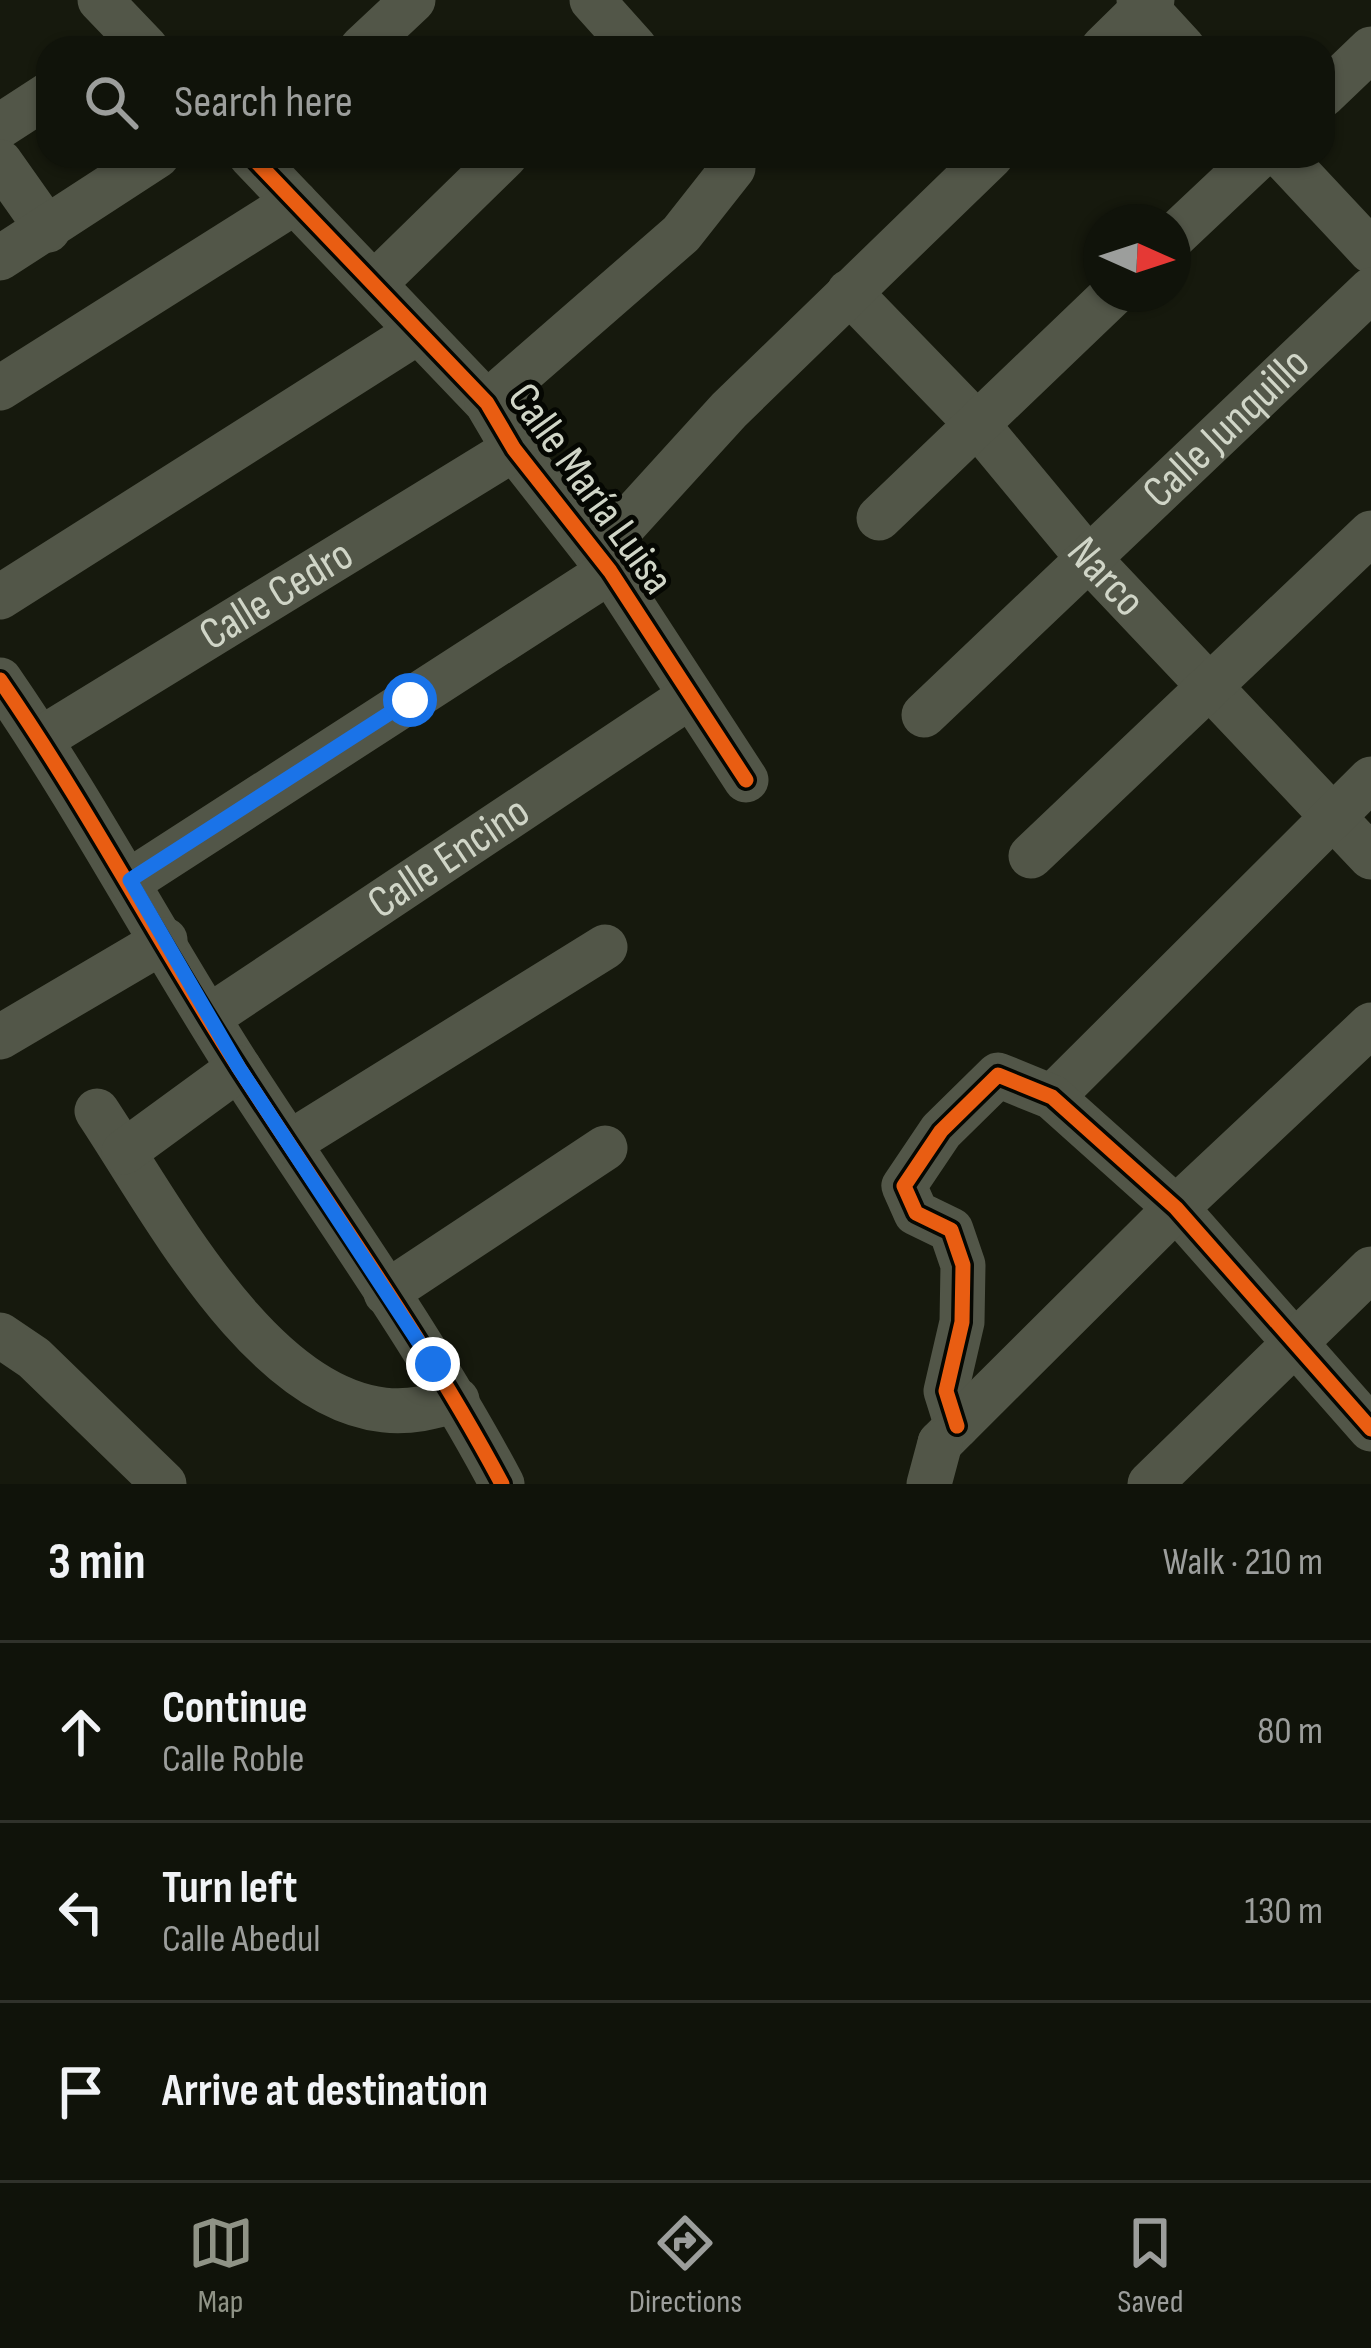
<!DOCTYPE html>
<html lang="en">
<head>
<meta charset="utf-8">
<style>
  :root { --surface:#10130a; --page:#1e2018; --text:#f1f3f6; --muted:#9c9e9c; --line:#30322b; --accent:#8f9386 }
  body { margin:0; font-family:"Sofia Sans Condensed",sans-serif; background:var(--page); color:var(--text) }
  .compass { position:absolute; left:1083px; top:204px; width:108px; height:108px; border-radius:50%; background:var(--surface); box-shadow:0 3px 9px #0004; rotate:93deg }
  .stop { position:absolute; width:36px; height:36px; margin:-27px; border:9px solid #1a73e8; border-radius:50%; background:#fff }
  .stop.end { background:#1a73e8; border-color:#fff; box-shadow:0 3px 12px #0008 }
  .list { margin:0; padding:0; list-style:none }
  h2 { display:flex; justify-content:space-between; align-items:center; height:156px; margin:0; padding:0 48px; font-size:51px }
  h2 small { font-size:39px; font-weight:400; color:var(--muted) }
  .list li { display:grid; grid-template-columns:78px 1fr auto; gap:36px; align-items:center; box-sizing:border-box; height:180px; padding:0 48px; border-top:3px solid var(--line) }
  .list b { display:block; font-size:45px; white-space:nowrap }
  .list p { margin:0; font-size:39px; white-space:nowrap; color:var(--muted) }
  .list em { font-size:39px; font-style:normal; color:var(--muted) }
  .icon { flex:none; width:66px; height:66px; fill:none; stroke:currentColor; stroke-width:2; stroke-linecap:round; stroke-linejoin:round }
  .map { position:relative; flex:none; width:1371px; height:1484px; overflow:hidden }
  .search { position:absolute; background:var(--surface); box-shadow:0 3px 9px #0004; left:36px; right:36px; top:36px; height:132px; display:flex; align-items:center; gap:30px; box-sizing:border-box; padding:0 42px; border-radius:36px; color:var(--muted); font-size:45px }
  .sheet { height:696px; background:var(--surface) }
  nav { display:flex; justify-content:space-around; align-items:center; box-sizing:border-box; height:168px; border-top:3px solid var(--line); background:var(--surface); font-size:33px; color:var(--muted) }
  nav a { display:grid; justify-items:center; gap:6px }
  nav .on { color:var(--accent) }
  .map>svg:first-child { display:block }
  .lines { fill:none; stroke-linecap:round; stroke-linejoin:round }
  .minor { stroke:#525648; stroke-width:45 }
  .cycleway-casing { stroke:#050702; stroke-width:22 }
  .cycleway { stroke:#e95d12; stroke-width:15 }
  .route { stroke:#1a73e8; stroke-width:15 }
  .labels { text-anchor:middle; dominant-baseline:central; stroke-width:10; stroke-linejoin:round; paint-order:stroke }
  .street-label { font-size:45px; fill:#d0d5c7; stroke:#050702 }
</style>
</head>
<body>
<div class="map">
<svg width="1371" height="1484" viewBox="0 0 1371 1484">
  <rect width="100%" height="100%" fill="#16190d"/>
  <g class="lines">
    <g class="minor">
      <path d="M100 0 146 48"/>
      <path d="M592 0 635 48"/>
      <path d="M1139 0 1183 48"/>
      <path d="M362 48 413 0"/>
      <path d="M1103 48 1152 0"/>
      <path d="M1323 95 1371 49"/>
      <path d="M0 126 48 95"/>
      <path d="M251 156 487 403 514 449 610 571 746 780"/>
      <path d="M1282 156 1371 251"/>
      <path d="M0 162 48 230"/>
      <path d="M1173 237 1259 156"/>
      <path d="M0 258 157 156"/>
      <path d="M374 284 505 156"/>
      <path id="s1" d="M849 292 976 423 1088 558 1371 857"/>
      <path d="M0 388 295 202"/>
      <path d="M487 403 681 234 733 168 723 156"/>
      <path d="M879 518 1113 294"/>
      <path d="M597 555 729 410 991 156"/>
      <path d="M0 597 416 333"/>
      <path d="M0 680C87 806 157 940 239 1068 328 1206 425 1339 502 1484"/>
      <path id="s2" d="M924 715 1371 290"/>
      <path id="s3" d="M41 739 514 449"/>
      <path d="M1031 856 1371 533"/>
      <path d="M130 881 610 571"/>
      <path id="s4" d="M209 1017 689 697"/>
      <path d="M0 1037 165 940"/>
      <path d="M1052 1097 1371 779"/>
      <path d="M97 1111C161 1207 259 1396 384 1410 410 1413 433 1407 457 1400"/>
      <path d="M291 1142 605 947"/>
      <path d="M124 1152 239 1068"/>
      <path d="M386 1293 605 1148"/>
      <path d="M0 1335 34 1358 164 1484"/>
      <path d="M957 1426 946 1391 962 1322 963 1265 951 1230 916 1213 904 1186 941 1131 998 1075 1052 1097 1176 1208 1371 1429"/>
      <path d="M940 1443 1176 1208 1371 1025"/>
      <path d="M929 1484 940 1443"/>
      <path d="M1150 1484 1371 1269"/>
    </g>
    <g class="cycleway-casing">
      <path id="cycleway" d="M251 156 487 403 514 449 610 571 746 780
        M0 680C87 806 157 940 239 1068 328 1206 425 1339 502 1484
        M957 1426 946 1391 962 1322 963 1265 951 1230 916 1213 904 1186 941 1131 998 1075 1052 1097 1176 1208 1371 1429"/>
    </g>
    <use href="#cycleway" class="cycleway"/>
  </g>
  <g class="lines">
    <path class="route" d="M410 700 130 880 239 1068 433 1364"/>
  </g>
  <g class="labels">
    <g class="street-label">
      <text stroke="none"><textPath href="#s2" startOffset="417">Calle Junquillo</textPath></text>
      <text transform="translate(590 489) rotate(54)">Calle María Luisa</text>
      <text stroke="none"><textPath href="#s1" startOffset="384">Narco</textPath></text>
      <text stroke="none"><textPath href="#s3" startOffset="276">Calle Cedro</textPath></text>
      <text stroke="none"><textPath href="#s4" startOffset="288">Calle Encino</textPath></text>
    </g>
  </g>
</svg>
<svg class="compass" viewBox="-18 -18 36 36"><path d="M0-13l5 13h-10z" fill="#e53935"/><path d="M0 13l5-13h-10z" fill="#9c9e9c"/></svg>
<div class="stop" style="left:410px;top:700px"></div>
<div class="stop end" style="left:433px;top:1364px"></div>
<div class="search"><svg class="icon" aria-label="search" viewBox="0 0 24 24"><circle cx="10" cy="10" r="6"/><path d="M15 15l6 6"/></svg>Search here</div>
</div>
<section class="sheet">
<h2>3 min<small>Walk · 210 m</small></h2>
<ul class="list">
<li><svg class="icon" aria-label="ahead" viewBox="0 0 24 24"><path d="M12 20V5M6 11l6-6 6 6"/></svg><div><b>Continue</b><p>Calle Roble</p></div><em>80 m</em></li>
<li><svg class="icon" aria-label="left" viewBox="0 0 24 24"><path d="M17 20v-9H6M10 6l-5 5 5 5"/></svg><div><b>Turn left</b><p>Calle Abedul</p></div><em>130 m</em></li>
<li><svg class="icon" aria-label="arrive" viewBox="0 0 24 24"><path d="M6 21V4h12l-3 4 3 4H6"/></svg><div><b>Arrive at destination</b></div></li>
</ul>
</section>
<nav>
<a class="on"><svg class="icon" aria-label="map" viewBox="0 0 24 24"><path d="M3 6l6-2 6 2 6-2v14l-6 2-6-2-6 2zM9 4v14M15 6v14"/></svg>Map</a>
<a><svg class="icon" aria-label="directions" viewBox="0 0 24 24"><path d="M12 3l9 9-9 9-9-9zM9 14v-3h6M13 9l2 2-2 2"/></svg>Directions</a>
<a><svg class="icon" aria-label="saved" viewBox="0 0 24 24"><path d="M7 4h10v16l-5-4-5 4z"/></svg>Saved</a>
</nav>
</body>
</html>
